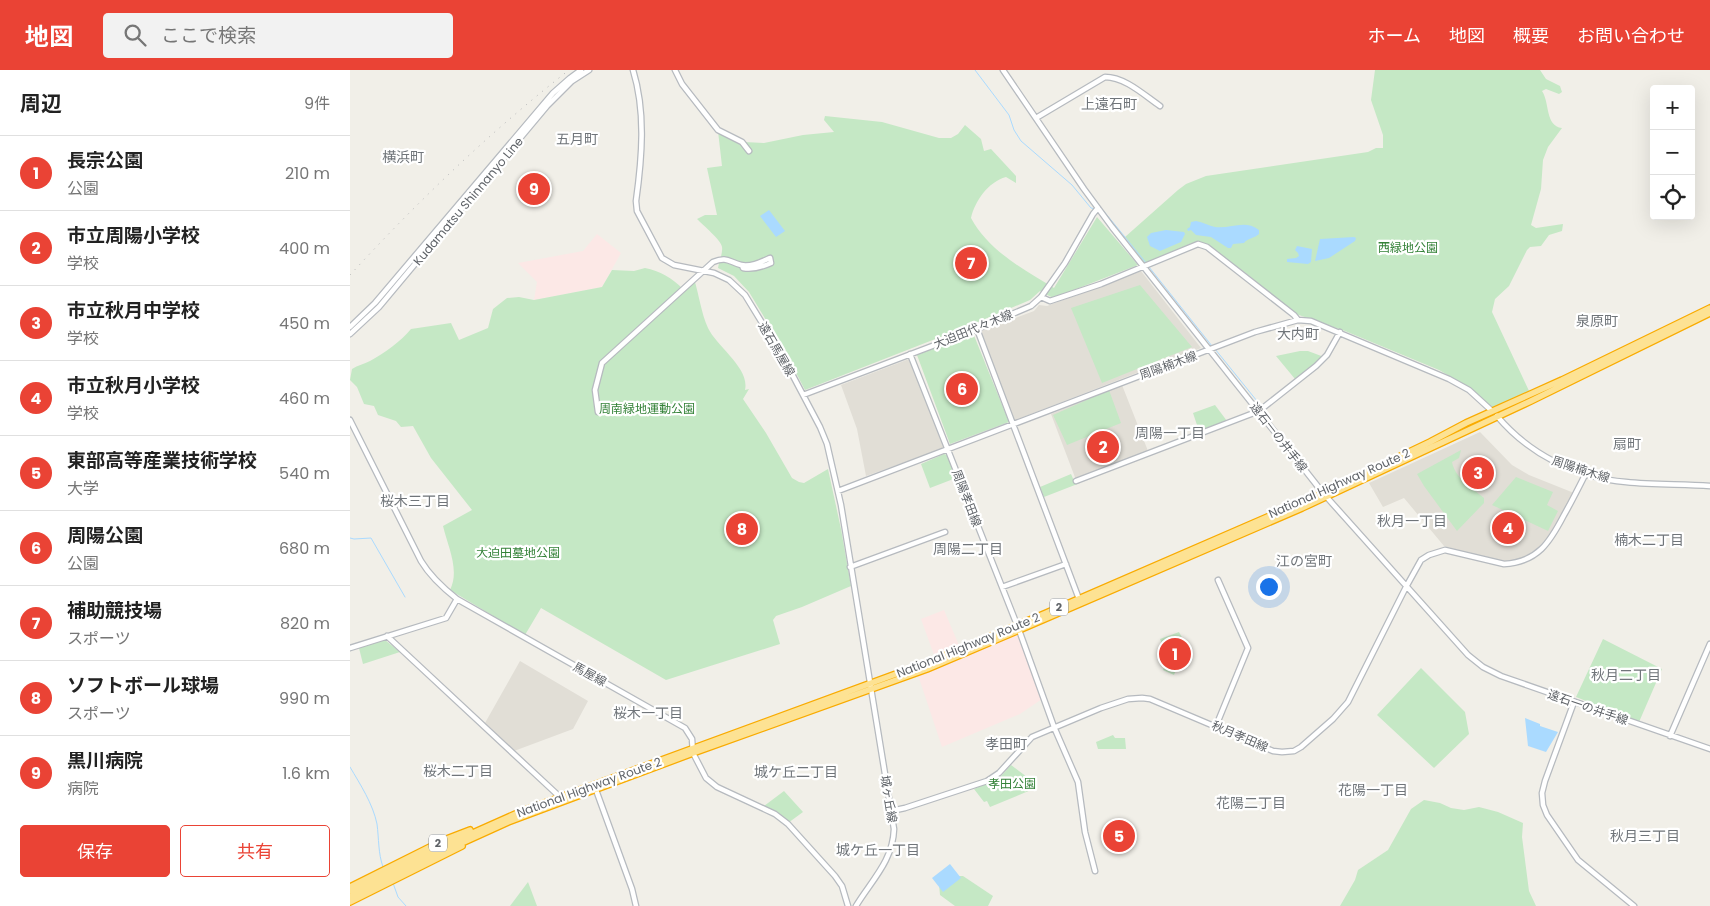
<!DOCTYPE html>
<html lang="ja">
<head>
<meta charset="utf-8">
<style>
  :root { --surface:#fff; --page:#f2f2f2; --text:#222; --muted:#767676; --line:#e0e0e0; --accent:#ea4335 }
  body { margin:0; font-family:Poppins,"Noto Sans JP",sans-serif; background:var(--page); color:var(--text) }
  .controls { position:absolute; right:15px; top:15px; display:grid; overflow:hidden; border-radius:5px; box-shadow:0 5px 20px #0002 }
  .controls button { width:45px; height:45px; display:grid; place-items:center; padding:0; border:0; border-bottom:1px solid var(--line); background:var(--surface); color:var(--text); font:25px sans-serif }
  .you { position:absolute; left:918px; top:516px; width:18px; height:18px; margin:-12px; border:4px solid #fff; border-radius:50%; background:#1a73e8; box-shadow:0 0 0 8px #1a73e833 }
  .badge { display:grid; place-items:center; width:32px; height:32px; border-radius:50%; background:var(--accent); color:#fff; font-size:16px; font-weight:700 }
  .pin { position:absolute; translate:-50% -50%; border:2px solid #fff; box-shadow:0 1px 5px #0006 }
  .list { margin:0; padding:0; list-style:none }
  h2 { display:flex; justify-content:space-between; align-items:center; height:65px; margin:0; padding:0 20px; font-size:21px }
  h2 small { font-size:16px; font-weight:400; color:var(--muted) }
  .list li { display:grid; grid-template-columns:32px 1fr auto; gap:15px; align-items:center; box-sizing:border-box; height:75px; padding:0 20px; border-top:1px solid var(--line) }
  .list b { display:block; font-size:19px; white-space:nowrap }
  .list p { margin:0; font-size:16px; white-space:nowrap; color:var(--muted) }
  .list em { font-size:16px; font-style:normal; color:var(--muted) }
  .actions { display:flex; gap:10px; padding:15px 20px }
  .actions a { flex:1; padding:11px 0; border:1px solid var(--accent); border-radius:5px; text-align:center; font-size:18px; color:var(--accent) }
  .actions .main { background:var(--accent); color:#fff }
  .icon { flex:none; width:28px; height:28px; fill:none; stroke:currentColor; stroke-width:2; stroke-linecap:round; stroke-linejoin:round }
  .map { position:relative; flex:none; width:1360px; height:836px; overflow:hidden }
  header { display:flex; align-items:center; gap:30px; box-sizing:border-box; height:70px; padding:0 25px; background:var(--accent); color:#fff }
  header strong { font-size:24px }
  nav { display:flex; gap:28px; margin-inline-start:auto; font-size:18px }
  .search { width:350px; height:45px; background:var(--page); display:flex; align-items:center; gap:12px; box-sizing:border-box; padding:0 18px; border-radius:5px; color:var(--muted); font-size:19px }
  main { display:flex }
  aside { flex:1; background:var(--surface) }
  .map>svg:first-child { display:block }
  .education { fill:#e1ded6 }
  .medical { fill:#fce8e6 }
  .green { fill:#c5e8c5 }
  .water { fill:#aadaff }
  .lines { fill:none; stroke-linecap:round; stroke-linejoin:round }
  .stream { stroke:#aadaff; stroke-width:1 }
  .secondary-casing { stroke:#b6babf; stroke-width:7 }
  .highway-casing { stroke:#f9ab00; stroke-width:8 }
  .secondary { stroke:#fff; stroke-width:4.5 }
  .highway { stroke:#fde293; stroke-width:5.5 }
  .rail { stroke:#b6b7b8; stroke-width:1; stroke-dasharray:1 6; stroke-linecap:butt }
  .labels { text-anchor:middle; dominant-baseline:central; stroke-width:4.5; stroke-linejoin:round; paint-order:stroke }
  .shield { fill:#fff; stroke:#8f9295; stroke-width:1 }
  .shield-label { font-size:11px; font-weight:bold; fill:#5f6368 }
  .street-label { font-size:12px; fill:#5f6368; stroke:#fff }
  .park-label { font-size:12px; fill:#348238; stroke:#fff }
  .neighbourhood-label { font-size:14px; fill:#70757a; stroke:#fff }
</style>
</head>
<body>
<header>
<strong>地図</strong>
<div class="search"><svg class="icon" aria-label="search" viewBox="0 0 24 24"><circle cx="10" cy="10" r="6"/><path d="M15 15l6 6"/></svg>ここで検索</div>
<nav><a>ホーム</a><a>地図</a><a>概要</a><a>お問い合わせ</a></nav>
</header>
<main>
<aside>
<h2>周辺<small>9件</small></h2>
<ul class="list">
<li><span class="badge">1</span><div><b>長宗公園</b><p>公園</p></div><em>210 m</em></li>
<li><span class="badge">2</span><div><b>市立周陽小学校</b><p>学校</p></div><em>400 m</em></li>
<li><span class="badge">3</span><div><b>市立秋月中学校</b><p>学校</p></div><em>450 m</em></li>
<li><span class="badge">4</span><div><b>市立秋月小学校</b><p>学校</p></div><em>460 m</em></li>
<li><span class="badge">5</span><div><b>東部高等産業技術学校</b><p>大学</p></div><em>540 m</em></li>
<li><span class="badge">6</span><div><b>周陽公園</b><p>公園</p></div><em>680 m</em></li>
<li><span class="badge">7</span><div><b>補助競技場</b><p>スポーツ</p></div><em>820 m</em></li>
<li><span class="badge">8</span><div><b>ソフトボール球場</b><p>スポーツ</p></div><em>990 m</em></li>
<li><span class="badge">9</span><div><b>黒川病院</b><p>病院</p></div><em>1.6 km</em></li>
</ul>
<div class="actions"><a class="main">保存</a><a>共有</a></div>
</aside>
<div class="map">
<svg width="1360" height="836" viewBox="0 0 1360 836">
  <rect width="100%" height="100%" fill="#f1efe8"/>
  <path class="education" d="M791 201 851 278 663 351 631 261 684 241 689 235 697 236Z
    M559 289 595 378 516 406 507 359 491 315Z
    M772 315 798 381 726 410 701 344Z
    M1130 362 1162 395 1179 405 1224 423 1206 457 1197 470 1187 481 1175 488 1163 492 1147 491 1094 476 1054 428 1033 437 1019 413Z
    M170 591 238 631 223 659 164 681 135 653Z"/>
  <path class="medical" d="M247 164 271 183 252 217 184 230 187 212 168 193 233 181Z
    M594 540 614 587 667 564 692 629 670 644 592 677 568 605 588 596 571 549Z"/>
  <path class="green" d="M1025 0H1190L1196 9 1210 16 1212 22 1209 24 1196 19 1192 21C1200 33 1195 56 1212 58L1198 77 1193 90 1191 119 1181 155 1186 158 1213 154 1212 161 1199 165 1191 176 1180 177 1177 180 1159 216 1145 229 1142 242 1180 323 1143 338 1117 316 1089 300 995 261 946 244 897 204 856 174 842 173 795 194 775 167 828 120 836 114 856 106 1018 82 1026 78H1033V65L1021 30Z
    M475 46 532 52 589 68H601L608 64 615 55 631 69 634 81 641 79 666 106V113L656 107C638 112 625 131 621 148 638 180 674 200 704 218L747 147 788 195 703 228 690 221 680 230 621 255 455 320 434 280 399 222 384 206 368 198C369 192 373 183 372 177 372 171 352 154 347 149L355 145H367L357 98 372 96 368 61 394 72 414 73 453 65 484 62 474 50Z
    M295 198C310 201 322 208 333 219L344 209C349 224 351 243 358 258 367 277 400 298 395 320L399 319 393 329 416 363 442 408 449 412 454 413 478 399 491 459 501 516 452 537 426 546 423 550 430 574 316 610 191 538 175 565 100 520C110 500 98 477 93 456L122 440 81 388 63 356 51 357 46 351 28 345 24 336 14 334 7 317 0 310 2 299C8 295 14 294 20 291 35 283 51 271 61 259L101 253 109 270 138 258 143 239 157 228 169 227 184 230 252 217 262 200 284 201Z
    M790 215 842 277 752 313 721 238Z
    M623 263 659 352 600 374 567 285Z
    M950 281H958L974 287 945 309 926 286Z
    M759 320 771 353 717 375 703 345Z
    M865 335 877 351 849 361 843 343Z
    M1111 380 1109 388 1102 392C1105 408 1122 418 1134 428V433L1107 461 1074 416 1067 404Z
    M594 384 597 385 606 408 580 418 571 394Z
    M721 404 725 413 730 412V413L694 427 690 417Z
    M1166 407 1203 422 1197 435 1208 441 1198 461 1142 435Z
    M829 562 836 575 824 605 813 600 818 589 810 569Z
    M1253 569 1312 599 1289 652 1226 627Z
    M35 570 50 582 13 594 9 578Z
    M1071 598 1115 642 1119 664 1084 698 1027 645Z
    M763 665 765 668H775L776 679H748L746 672Z
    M661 695 677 707 681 720 640 737 637 731 634 732 624 719 651 706Z
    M434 721 453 742 438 753 425 742 414 736Z
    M1074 730 1090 733 1101 738 1114 740 1129 737 1148 742 1173 753 1172 767 1179 821 1186 836H990L1005 810 1008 800 1038 780 1061 739Z
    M600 806H613L643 826 638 836H605L590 825 589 814Z
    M178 812 187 836H160Z"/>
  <path class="water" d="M419 140 435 161 426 167 410 146Z
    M846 151C853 152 859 156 865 157 881 159 895 149 909 160V164C905 168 898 168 894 173L883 174 881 178H878L861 167 846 165 841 160 838 161 837 159 840 157 841 152Z
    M816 160 834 162 835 164 831 172 810 181 800 176 797 167 801 163Z
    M1004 167 1006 168 1005 171 979 188 965 191 970 169Z
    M947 176 962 179 961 192 958 194 937 192V189L946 188 949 186 948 183 945 180Z
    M1175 648 1190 654V656L1208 662 1196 682 1178 676Z
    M600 794 611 808 593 822 582 808Z"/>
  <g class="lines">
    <path class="stream" d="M625 0 659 45 664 60 671 71 722 115 741 138 746 139
      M752 139 797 194
      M799 197 862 276
      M865 279 911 336
      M0 468 4 469 21 468 55 527
      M0 697C10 714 23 734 27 754 29 769 28 783 33 797
      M43 813 48 827 56 836"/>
    <g class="secondary-casing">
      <path id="secondary" d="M283 0C296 42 292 88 286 131L287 141 312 188 324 195 364 203 379 210 395 225 433 287 470 357 477 374 491 435 544 759C543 791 521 811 506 836
        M325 0 332 14 368 60 392 72 399 81
        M653 0 734 119 762 157 947 390 973 423 1118 585 1133 597 1151 606 1360 679
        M686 48 755 7C775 7 794 25 810 36
        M691 227 700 231 751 214 848 174 857 177 944 245 948 250
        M0 257 25 233 203 23 220 8 231 0
        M627 259 729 529
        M0 264 29 237 197 36 222 11 239 0
        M560 284 669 560 704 657 728 712 735 762 745 801
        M453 325 627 259 681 236 691 227 715 193 743 144 748 138
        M248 342 245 320 252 293 363 192C377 186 379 192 391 195 401 197 411 192 420 188L421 193C412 197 403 200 393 198L392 195
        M1147 346C1179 384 1226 408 1276 412 1304 415 1332 414 1360 416
        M0 350 71 491C80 506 93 518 107 529L335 658 342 669 343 683 356 708 367 717 425 744 438 754 485 806 492 816 498 836
        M726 411 909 341 966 296 977 285 990 262
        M488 421 905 262 948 250 961 251 1099 309 1119 320 1142 341
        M500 497 595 462
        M652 517 716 494
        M37 566 210 727
        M0 578 96 548 107 529
        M1224 632 1195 711 1192 723 1193 735 1197 745 1228 790 1284 836
        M866 656 898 578 868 510
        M1320 666 1360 574
        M246 720 282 819 286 836
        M541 741 555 738 637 711 649 703 682 667 751 638 778 629 792 628 800 629 923 681 932 682 944 681 951 677 983 649 998 632 1056 517 1071 490 1079 485 1095 480 1154 494C1188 492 1200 472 1214 445 1222 431 1229 417 1236 403"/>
    </g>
    <g class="highway-casing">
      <path id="highway" d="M0 817 94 770 120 760
        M0 821 96 775 170 742 584 590 694 544 973 423 1080 372 1116 353 1212 310 1360 238
        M0 827 50 801 158 752 343 683 577 599 669 560 952 438 1181 331 1360 243
        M0 832 112 776"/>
    </g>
    <use href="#secondary" class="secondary"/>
    <use href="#highway" class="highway"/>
    <path class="rail" d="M0 205C68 131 140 62 219 0"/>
  </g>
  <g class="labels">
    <g class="shield">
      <rect x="700" y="528.5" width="18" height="17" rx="4"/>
      <rect x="79" y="764.5" width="18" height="17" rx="4"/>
    </g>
    <g class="shield-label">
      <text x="709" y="537">2</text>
      <text x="88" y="773">2</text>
    </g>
    <g class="street-label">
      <text transform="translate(118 131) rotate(-50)">Kudamatsu Shinnanyo Line</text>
      <text transform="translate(623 259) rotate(-22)">大迫田代々木線</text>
      <text transform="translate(427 279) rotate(60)">遠石馬屋線</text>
      <text transform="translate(818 295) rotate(-20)">周陽楠木線</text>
      <text transform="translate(929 367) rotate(52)">遠石一の井手線</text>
      <text transform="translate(1231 399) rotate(18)">周陽楠木線</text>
      <text transform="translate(989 413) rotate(-24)">National Highway Route 2</text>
      <text transform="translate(617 428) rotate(69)">周陽孝田線</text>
      <text transform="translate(618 575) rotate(-22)">National Highway Route 2</text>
      <text transform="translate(240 604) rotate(29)">馬屋線</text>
      <text transform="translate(1238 637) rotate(19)">遠石一の井手線</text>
      <text transform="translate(890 666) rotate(23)">秋月孝田線</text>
      <text transform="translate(239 717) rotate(-20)">National Highway Route 2</text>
      <text transform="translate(539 729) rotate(81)">城ヶ丘線</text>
    </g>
    <g class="park-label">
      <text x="1058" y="177">西緑地公園</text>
      <text x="297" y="338">周南緑地運動公園</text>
      <text x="168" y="482">大迫田墓地公園</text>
      <text x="662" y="713">孝田公園</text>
    </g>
    <g class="neighbourhood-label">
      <text x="759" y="34">上遠石町</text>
      <text x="227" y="69">五月町</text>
      <text x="53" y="87">横浜町</text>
      <text x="1247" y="251">泉原町</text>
      <text x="948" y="264">大内町</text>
      <text x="820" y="363">周陽一丁目</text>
      <text x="1277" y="374">扇町</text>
      <text x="65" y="431">桜木三丁目</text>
      <text x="1062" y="451">秋月一丁目</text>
      <text x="1299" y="470">楠木二丁目</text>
      <text x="618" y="479">周陽二丁目</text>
      <text x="954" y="491">江の宮町</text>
      <text x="1276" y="605">秋月二丁目</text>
      <text x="298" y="643">桜木一丁目</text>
      <text x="656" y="674">孝田町</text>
      <text x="108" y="701">桜木二丁目</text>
      <text x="446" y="702">城ケ丘二丁目</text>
      <text x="1023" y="720">花陽一丁目</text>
      <text x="901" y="733">花陽二丁目</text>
      <text x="1295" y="766">秋月三丁目</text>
      <text x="528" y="780">城ケ丘一丁目</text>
    </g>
  </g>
</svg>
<div class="controls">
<button>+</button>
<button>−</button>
<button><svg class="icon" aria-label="locate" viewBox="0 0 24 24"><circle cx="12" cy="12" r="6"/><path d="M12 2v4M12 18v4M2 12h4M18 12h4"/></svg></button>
</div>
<div class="you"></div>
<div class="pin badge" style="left:825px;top:584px">1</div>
<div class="pin badge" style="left:753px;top:377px">2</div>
<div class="pin badge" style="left:1128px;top:403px">3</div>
<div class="pin badge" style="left:1158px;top:458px">4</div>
<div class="pin badge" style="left:769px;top:766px">5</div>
<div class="pin badge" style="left:612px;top:319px">6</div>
<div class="pin badge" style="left:621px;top:193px">7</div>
<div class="pin badge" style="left:392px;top:459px">8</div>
<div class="pin badge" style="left:184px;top:119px">9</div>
</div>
</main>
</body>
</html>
